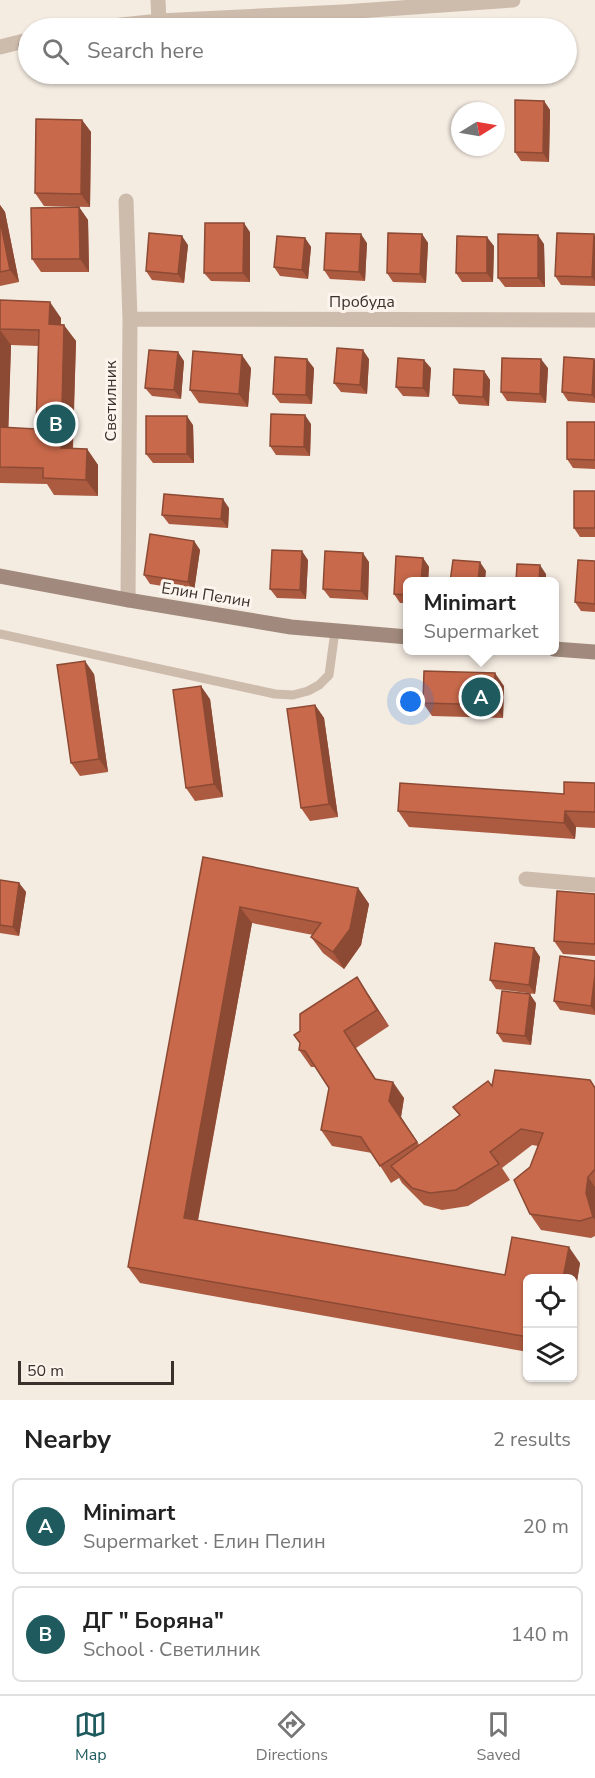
<!DOCTYPE html>
<html lang="en">
<head>
<meta charset="utf-8">
<style>
  :root { --surface:#fff; --page:#f2f2f2; --text:#222; --muted:#767676; --line:#e0e0e0; --accent:#1f5a5e }
  body { margin:0; font-family:"Nunito Sans",sans-serif; background:var(--page); color:var(--text) }
  .controls { position:absolute; right:18px; bottom:18px; display:grid; overflow:hidden; border-radius:9px; box-shadow:0 2px 4px #0004 }
  .controls button { width:54px; height:54px; display:grid; place-items:center; padding:0; border:0; border-bottom:2px solid var(--line); background:var(--surface); color:var(--text); font:30px sans-serif }
  .compass { position:absolute; left:451px; top:102px; width:54px; height:54px; border-radius:50%; background:var(--surface); box-shadow:0 2px 4px #0004; rotate:79deg }
  .scale { position:absolute; left:18px; bottom:15px; width:156px; box-sizing:border-box; padding-left:6px; border:3px solid #3b302b; border-top:0; font-size:16px; line-height:21px; white-space:nowrap; color:#3b302b; -webkit-text-stroke:4px #fbf5ee; paint-order:stroke }
  .you { position:absolute; left:411px; top:702px; width:21px; height:21px; margin:-15px; border:4px solid #fff; border-radius:50%; background:#1a73e8; box-shadow:0 0 0 9px #1a73e833 }
  .badge { display:grid; place-items:center; width:39px; height:39px; border-radius:50%; background:var(--accent); color:#fff; font-size:20px; font-weight:700 }
  .pin { position:absolute; translate:-50% -50%; border:3px solid #fff; box-shadow:0 2px 6px #0006 }
  .popup { position:absolute; left:403px; top:577px; width:156px; height:78px; box-sizing:border-box; display:grid; place-content:center; border-radius:9px; background:var(--surface); filter:drop-shadow(0 2px 4px #0005); font-size:20px; white-space:nowrap; color:var(--muted) }
  .popup b { font-size:22px; color:var(--text) }
  .popup::after { content:''; position:absolute; left:50%; top:100%; margin-left:-12px; border:12px solid transparent; border-top-color:var(--surface) }
  .list { margin:0; padding:0; list-style:none }
  h2 { display:flex; justify-content:space-between; align-items:center; height:78px; margin:0; padding:0 24px; font-size:26px }
  h2 small { font-size:20px; font-weight:400; color:var(--muted) }
  .list li { display:grid; grid-template-columns:39px 1fr auto; gap:18px; align-items:center; box-sizing:border-box; height:96px; margin:0 12px 12px; padding:0 12px; border:2px solid var(--line); border-radius:9px }
  .list b { display:block; font-size:22px; white-space:nowrap }
  .list p { margin:0; font-size:20px; white-space:nowrap; color:var(--muted) }
  .list em { font-size:20px; font-style:normal; color:var(--muted) }
  .icon { flex:none; width:33px; height:33px; fill:none; stroke:currentColor; stroke-width:2; stroke-linecap:round; stroke-linejoin:round }
  .map { position:relative; flex:none; width:595px; height:1400px; overflow:hidden }
  .search { position:absolute; background:var(--surface); box-shadow:0 2px 4px #0004; left:18px; right:18px; top:18px; height:66px; display:flex; align-items:center; gap:15px; box-sizing:border-box; padding:0 21px; border-radius:33px; color:var(--muted); font-size:22px }
  .sheet { height:294px; background:var(--surface) }
  nav { display:flex; justify-content:space-around; align-items:center; box-sizing:border-box; height:84px; border-top:2px solid var(--line); background:var(--surface); font-size:16px; color:var(--muted) }
  nav a { display:grid; justify-items:center; gap:3px }
  nav .on { color:var(--accent) }
  .map>svg:first-child { display:block }
  .lines { fill:none; stroke-linecap:round; stroke-linejoin:round }
  .lane { stroke:#cdbbac; stroke-width:9 }
  .street { stroke:#cdbbac; stroke-width:15 }
  .secondary { stroke:#a18a7d; stroke-width:15 }
  .wall { fill:#ac5a40; fill-rule:evenodd }
  .shaded-wall { fill:#8c4a34 }
  .building { fill:#c8694b; stroke:#8c4a34; stroke-width:1.5 }
  .labels { text-anchor:middle; dominant-baseline:central; stroke-width:6; stroke-linejoin:round; paint-order:stroke }
  .street-label { font-size:16px; fill:#3b302b; stroke:#fbf5ee }
</style>
</head>
<body>
<div class="map">
<svg width="595" height="1400" viewBox="0 0 595 1400">
  <rect width="100%" height="100%" fill="#f4ebe1"/>
  <g class="lines">
    <path class="lane" d="M0 634 275 694 293 695 308 691 319 685 329 675 335 631"/>
    <path class="street" d="M158 0 159 21
      M94 28 159 21 343 12 513 0
      M0 47 28 40
      M126 201 130 319 128 600
      M130 319 595 320
      M526 879 595 885"/>
    <path class="secondary" d="M0 576 128 600 291 627 408 637
      M554 649 595 652"/>
  </g>
  <path class="wall" d="M28 42V73L23 65Z
    M544 101 550 110 549 162 521 161 515 152Z
    M82 120 91 132 90 207 44 206 35 193Z
    M0 205 5 212 19 282 0 286Z
    M79 207 88 220 89 272H41L32 259Z
    M250 232V282L211 281 204 273Z
    M422 234 428 243 426 283 393 282 387 273Z
    M594 234 595 236V286L561 285 555 276Z
    M305 238 311 247 308 279 280 276 274 267Z
    M367 243 365 281 330 279 324 270Z
    M544 244 545 287H505L498 278Z
    M188 245 184 283 152 280 146 271Z
    M494 246 493 282H462L456 273Z
    M0 300 61 318V324L76 341 73 449H87L98 465V496L54 495 47 484 0 483ZM11 345 38 346 36 429 8 428Z
    M369 359 367 394 341 392 334 383Z
    M595 360V403L568 401 562 392Z
    M184 361 181 399 152 396 145 388Z
    M251 368 248 407 199 403 190 390Z
    M314 368 312 404 280 403 273 394Z
    M431 368 429 397 403 396 396 387Z
    M548 368 546 403 507 401 501 392Z
    M484 371 490 380 489 406 459 404 453 395Z
    M595 422V469L573 468 567 459Z
    M311 424 310 456 276 455 270 446Z
    M193 425 194 463H153L146 454Z
    M595 491V537H580L574 528Z
    M229 508 228 528 169 524 162 515Z
    M194 541 200 550 194 591 150 584 144 575Z
    M423 558 429 567 428 582H408V603H400L394 594Z
    M308 560 306 599 277 598 270 589Z
    M595 561V612L581 611 575 602Z
    M369 562 368 600 330 598 323 589Z
    M94 674 108 772 80 776 71 763Z
    M504 686 503 718 432 716 423 703Z
    M210 699 223 797 195 801 186 788Z
    M315 705 324 718 338 817 310 821 301 808Z
    M595 783V828L576 827 575 839 409 827 398 811 564 794Z
    M203 857 358 888 369 904 361 945 344 969 323 953 311 937 313 935 252 923 198 1221 505 1275 580 1263 573 1306V1278H528V1352L140 1283 128 1267Z
    M0 880 19 883 26 892 19 936 0 933Z
    M595 894V956L563 954 554 941Z
    M534 948 540 957 535 994 496 989 490 980Z
    M595 961V1015L560 1010 554 1001Z
    M368 994 389 1026 356 1048 376 1079 404 1098 401 1117 419 1145 459 1115 492 1086 595 1087V1236L591 1238 541 1230 530 1214V1167L538 1146 532 1145 502 1168 510 1180 468 1206 442 1210 424 1205 402 1183 399 1178 391 1183 372 1153 332 1146 321 1130 329 1088 315 1067H311L299 1050Z
    M536 1003 531 1045 503 1042 497 1033Z"/>
  <path class="shaded-wall" d="M544 101 550 110 549 162 543 153Z
    M82 120 91 132 90 207 81 194Z
    M0 205 5 212 19 282 10 270 0 220Z
    M79 207 88 220 89 272 80 259Z
    M244 223 250 232V282L243 273Z
    M361 234 367 243 365 281 359 272Z
    M422 234 428 243 426 283 420 274Z
    M594 234 595 236V282L592 277Z
    M538 235 544 244 545 287 538 278Z
    M182 236 188 245 184 283 178 274Z
    M487 237 494 246 493 282 487 273Z
    M305 238 311 247 308 279 302 270Z
    M50 302 61 318 60 340 49 324Z
    M64 325 76 341 72 464 61 448Z
    M0 330 11 345 8 444 0 432Z
    M363 350 369 359 367 394 360 385Z
    M178 352 184 361 181 399 174 390Z
    M242 355 251 368 248 407 239 394Z
    M307 359 314 368 312 404 306 395Z
    M541 359 548 368 546 403 540 394Z
    M594 359 595 360V399L592 395Z
    M424 360 431 368 429 397 423 388Z
    M484 371 490 380 489 406 483 397Z
    M305 415 311 424 310 456 304 447Z
    M187 416 193 425 194 463 187 454Z
    M87 449 98 465V496L86 480Z
    M223 499 229 508 228 528 221 519Z
    M194 541 200 550 194 591 188 582Z
    M302 551 308 560 306 599 300 590Z
    M363 553 369 562 368 600 361 591Z
    M423 558 429 567 428 582H421Z
    M480 562 486 571 485 582H478Z
    M540 565 546 574V582H539Z
    M85 661 94 674 108 772 99 759Z
    M495 673 504 686 503 718 494 705Z
    M201 686 210 699 223 797 214 784Z
    M315 705 324 718 338 817 329 804Z
    M565 811 576 827 575 839 564 823Z
    M19 883 26 892 19 936 13 927Z
    M358 888 369 904 361 945 344 969 333 952Z
    M240 907 252 923 195 1235 184 1218Z
    M534 948 540 957 535 994 529 985Z
    M595 975V1012L591 1006Z
    M357 977 368 994 389 1026 377 1010Z
    M530 994 536 1003 531 1045 525 1036Z
    M393 1082 404 1098 401 1117 428 1158 389 1101Z
    M588 1177 595 1187V1220L593 1217 586 1193Z
    M569 1247 580 1263 573 1306V1278H563Z"/>
  <path class="building" d="M28 42V64L23 65 19 44Z
    M515 100 544 101 543 153 515 152Z
    M36 119 82 120 81 194 35 193Z
    M79 207 80 259H32L31 208Z
    M0 220 10 270 0 272Z
    M205 223H244L243 273H204Z
    M149 233 182 236 178 274 146 271Z
    M326 233 361 234 359 272 324 270Z
    M388 233 422 234 420 274 387 273Z
    M557 233 594 234 592 277 555 276Z
    M498 234 538 235V278H498Z
    M277 236 305 238 302 270 274 267Z
    M457 236 487 237V273H456Z
    M0 300 50 302 49 324 64 325 61 448 87 449 86 480 43 478V468L0 467V427L36 429 39 330 0 329Z
    M337 348 363 350 360 385 334 383Z
    M149 350 178 352 174 390 145 388Z
    M193 351 242 355 239 394 190 390Z
    M275 357 307 359 306 395 273 394Z
    M564 357 594 359 592 395 562 392Z
    M398 358 424 360 423 388 396 387Z
    M502 358 541 359 540 394 501 392Z
    M454 369 484 371 483 397 453 395Z
    M271 414 305 415 304 447 270 446Z
    M146 416H187V454H146Z
    M567 422H595V460L567 459Z
    M574 491H595V528H574Z
    M164 494 223 499 221 519 162 515Z
    M150 534 194 541 188 582 144 575Z
    M272 550 302 551 300 590 270 589Z
    M325 551 363 553 361 591 323 589Z
    M396 556 423 558 421 582H408V595L394 594Z
    M453 560 480 562 478 582H450Z
    M578 560 595 561V604L575 602Z
    M517 564 540 565 539 582H516Z
    M85 661 99 759 71 763 57 665Z
    M424 671 495 673 494 705 423 703Z
    M201 686 214 784 186 788 173 690Z
    M315 705 329 804 301 808 287 709Z
    M564 782 595 783V812L565 811 564 823 398 811 400 783 564 794Z
    M203 857 358 888 350 929 333 952 311 937 321 923 240 907 184 1218 505 1275 512 1237 569 1247 563 1278H528V1337L128 1267Z
    M0 880 19 883 13 927 0 925Z
    M557 891 595 894V944L554 941Z
    M495 943 534 948 529 985 490 980Z
    M560 956 595 961V975L591 1006 554 1001Z
    M357 977 377 1010 344 1031 375 1079 393 1082 389 1101 417 1142 380 1166 361 1137 321 1130 329 1088 305 1051 299 1050 300 1043 294 1035 300 1031V1014Z
    M502 991 530 994 525 1036 497 1033Z
    M495 1070 590 1080 595 1088V1169L588 1177 586 1193 593 1217 580 1221 530 1214 514 1180 530 1167 543 1133 521 1129 490 1152 499 1164 456 1190 430 1193 412 1188 391 1166 460 1115 453 1107 488 1081 492 1086Z"/>
  <g class="labels">
    <g class="street-label">
      <text x="362" y="302">Пробуда</text>
      <text transform="translate(111 401) rotate(-90)">Светилник</text>
      <text transform="translate(206 595) rotate(9)">Елин Пелин</text>
    </g>
  </g>
</svg>
<div class="controls">
<button><svg class="icon" aria-label="locate" viewBox="0 0 24 24"><circle cx="12" cy="12" r="6"/><path d="M12 2v4M12 18v4M2 12h4M18 12h4"/></svg></button>
<button><svg class="icon" aria-label="layers" viewBox="0 0 24 24"><path d="M12 4l9 5-9 5-9-5zM3 14l9 5 9-5"/></svg></button>
</div>
<svg class="compass" viewBox="-18 -18 36 36"><path d="M0-13l5 13h-10z" fill="#e53935"/><path d="M0 13l5-13h-10z" fill="#767676"/></svg>
<div class="scale">50 m</div>
<div class="you"></div>
<div class="pin badge" style="left:481px;top:697px">A</div>
<div class="popup"><b>Minimart</b>Supermarket</div>
<div class="pin badge" style="left:56px;top:424px">B</div>
<div class="search"><svg class="icon" aria-label="search" viewBox="0 0 24 24"><circle cx="10" cy="10" r="6"/><path d="M15 15l6 6"/></svg>Search here</div>
</div>
<section class="sheet">
<h2>Nearby<small>2 results</small></h2>
<ul class="list">
<li><span class="badge">A</span><div><b>Minimart</b><p>Supermarket · Елин Пелин</p></div><em>20 m</em></li>
<li><span class="badge">B</span><div><b>ДГ &quot; Боряна&quot;</b><p>School · Светилник</p></div><em>140 m</em></li>
</ul>
</section>
<nav>
<a class="on"><svg class="icon" aria-label="map" viewBox="0 0 24 24"><path d="M3 6l6-2 6 2 6-2v14l-6 2-6-2-6 2zM9 4v14M15 6v14"/></svg>Map</a>
<a><svg class="icon" aria-label="directions" viewBox="0 0 24 24"><path d="M12 3l9 9-9 9-9-9zM9 14v-3h6M13 9l2 2-2 2"/></svg>Directions</a>
<a><svg class="icon" aria-label="saved" viewBox="0 0 24 24"><path d="M7 4h10v16l-5-4-5 4z"/></svg>Saved</a>
</nav>
</body>
</html>
